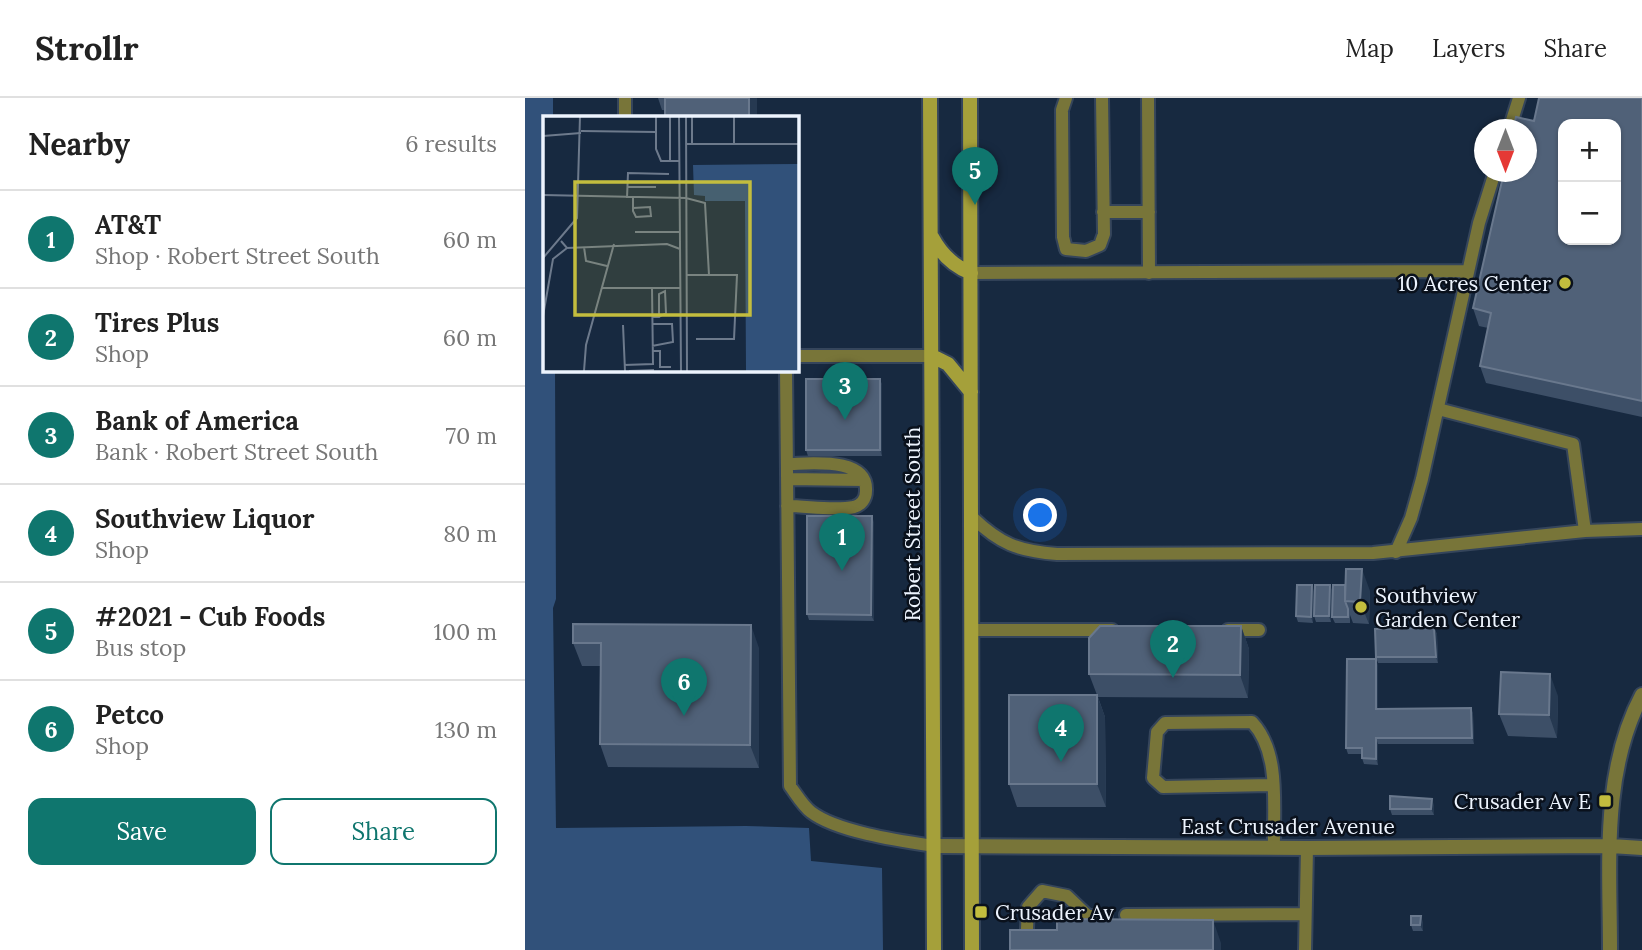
<!DOCTYPE html>
<html lang="en">
<head>
<meta charset="utf-8">
<style>
  :root { --surface:#fff; --page:#f2f2f2; --text:#222; --muted:#767676; --line:#e0e0e0; --accent:#0f766e }
  body { margin:0; font-family:Lora,serif; background:var(--page); color:var(--text) }
  .controls { position:absolute; right:21px; top:21px; display:grid; overflow:hidden; border-radius:14px; box-shadow:0 2px 5px #0004 }
  .controls button { width:63px; height:63px; display:grid; place-items:center; padding:0; border:0; border-bottom:2px solid var(--line); background:var(--surface); color:var(--text); font:35px sans-serif }
  .compass { position:absolute; left:949px; top:21px; width:63px; height:63px; border-radius:50%; background:var(--surface); box-shadow:0 2px 5px #0004; rotate:180deg }
  .you { position:absolute; left:516px; top:418px; width:24px; height:24px; margin:-18px; border:5px solid #fff; border-radius:50%; background:#1a73e8; box-shadow:0 0 0 10px #1a73e833 }
  .badge { display:grid; place-items:center; width:46px; height:46px; border-radius:50%; background:var(--accent); color:#fff; font-size:23px; font-weight:700 }
  .pin { position:absolute; translate:-50% -58px; filter:drop-shadow(0 2px 4px #0008) }
  .pin::after { content:''; position:absolute; top:37px; width:24px; height:21px; background:inherit; clip-path:polygon(0 0,100% 0,50% 100%) }
  .list { margin:0; padding:0; list-style:none }
  h2 { display:flex; justify-content:space-between; align-items:center; height:91px; margin:0; padding:0 28px; font-size:30px }
  h2 small { font-size:23px; font-weight:400; color:var(--muted) }
  .list li { display:grid; grid-template-columns:46px 1fr auto; gap:21px; align-items:center; box-sizing:border-box; height:98px; padding:0 28px; border-top:2px solid var(--line) }
  .list b { display:block; font-size:26px; white-space:nowrap }
  .list p { margin:0; font-size:23px; white-space:nowrap; color:var(--muted) }
  .list em { font-size:23px; font-style:normal; color:var(--muted) }
  .actions { display:flex; gap:14px; padding:21px 28px }
  .actions a { flex:1; padding:16px 0; border:2px solid var(--accent); border-radius:14px; text-align:center; font-size:24px; color:var(--accent) }
  .actions .main { background:var(--accent); color:#fff }
  .map { position:relative; flex:none; width:1117px; height:852px; overflow:hidden }
  header { display:flex; align-items:center; gap:42px; box-sizing:border-box; height:98px; padding:0 35px; background:var(--surface); border-bottom:2px solid var(--line) }
  header strong { font-size:33px }
  nav { display:flex; gap:38px; margin-inline-start:auto; font-size:24px }
  main { display:flex }
  aside { flex:1; background:var(--surface) }
  .map>svg:first-child { display:block }
  .green { fill:#31517a }
  .lines { fill:none; stroke-linecap:round; stroke-linejoin:round }
  .lane-casing { stroke:#35455b; stroke-width:16 }
  .street-casing { stroke:#35455b; stroke-width:18 }
  .secondary-casing { stroke:#35455b; stroke-width:18 }
  .lane { stroke:#787539; stroke-width:12 }
  .street { stroke:#787539; stroke-width:14 }
  .secondary { stroke:#a5a03a; stroke-width:14 }
  .wall { fill:#3d4f67 }
  .shaded-wall { fill:#263951 }
  .building { fill:#506178; stroke:#69788d; stroke-width:2; fill-rule:evenodd }
  .poi-dot { fill:#c3bd3e; stroke:#0a111c; stroke-width:2.5 }
  .labels { text-anchor:middle; dominant-baseline:central; stroke-width:5; stroke-linejoin:round; paint-order:stroke }
  .poi-label { font-size:21px; fill:#edf4fe; stroke:#0a111c; text-anchor:end }
  .street-label { font-size:21px; fill:#edf4fe; stroke:#0a111c }
  .inset-road { fill:none; stroke:#6d7a8c; stroke-width:2 }
  .view { fill:#c3bd3e; fill-opacity:0.15; stroke:#c3bd3e; stroke-width:3.5 }
  .inset-edge { fill:none; stroke:#edf4fe; stroke-width:3.5 }
</style>
</head>
<body>
<header>
<strong>Strollr</strong>
<nav><a>Map</a><a>Layers</a><a>Share</a></nav>
</header>
<main>
<aside>
<h2>Nearby<small>6 results</small></h2>
<ul class="list">
<li><span class="badge">1</span><div><b>AT&amp;T</b><p>Shop · Robert Street South</p></div><em>60 m</em></li>
<li><span class="badge">2</span><div><b>Tires Plus</b><p>Shop</p></div><em>60 m</em></li>
<li><span class="badge">3</span><div><b>Bank of America</b><p>Bank · Robert Street South</p></div><em>70 m</em></li>
<li><span class="badge">4</span><div><b>Southview Liquor</b><p>Shop</p></div><em>80 m</em></li>
<li><span class="badge">5</span><div><b>#2021 - Cub Foods</b><p>Bus stop</p></div><em>100 m</em></li>
<li><span class="badge">6</span><div><b>Petco</b><p>Shop</p></div><em>130 m</em></li>
</ul>
<div class="actions"><a class="main">Save</a><a>Share</a></div>
</aside>
<div class="map">
<svg width="1117" height="852" viewBox="0 0 1117 852">
  <rect width="100%" height="100%" fill="#172940"/>
  <path class="green" d="M0 0H28V19H19V271H30L31 501 28 510 31 730 221 728 284 730 286 763 357 770 358 852H0Z"/>
  <g class="lines">
    <g class="lane-casing">
      <path id="lane" d="M541 0 537 12 538 139 541 151 561 153 575 147 579 136 577 0
        M623 0 624 175
        M100 19V0
        M984 32 994 0
        M578 114H624
        M446 175 943 173
        M271 258H407
        M261 271 265 688C271 696 278 708 286 714 312 734 376 743 409 748
        M913 311 1048 346 1060 433
        M262 366C284 366 343 358 341 393 341 401 336 407 329 409 308 413 283 408 262 408
        M262 381 339 382
        M447 419C475 446 493 453 532 456L848 455 1060 433 1117 431
        M871 454 886 420 897 381 954 125 970 74
        M447 532H587
        M703 532H734
        M747 687 638 689 628 680 632 634 640 625 727 624C756 655 748 709 749 749
        M601 817 780 816
        M501 852 503 809 517 793 542 798 563 818H581
        M780 852 782 750"/>
    </g>
    <g class="street-casing">
      <path id="street" d="M409 748 782 750 1086 748 1117 750
        M1085 852C1085 768 1076 674 1117 597"/>
    </g>
    <g class="secondary-casing">
      <path id="secondary" d="M405 0 409 852
        M445 0 447 852
        M407 139C416 156 428 168 446 175
        M407 258 423 266 446 294"/>
    </g>
    <use href="#lane" class="lane"/>
    <use href="#street" class="street"/>
    <use href="#secondary" class="secondary"/>
  </g>
  <path class="wall" d="M133 0H232V19L137 12Z
    M1117 0V319L961 285 955 268 963 230 954 228 948 210 1009 23Z
    M355 281 357 287V358H283L281 352Z
    M349 424V523L284 522 282 516Z
    M805 487 807 493 806 524H791L789 518Z
    M808 487 845 493 844 526 828 525 825 517V525H810L807 519Z
    M789 493 788 525 773 524 771 518Z
    M716 528 724 551 723 600 573 599 580 619 581 709H492L484 686 572 597 564 576Z
    M909 530 912 536 913 565H853L851 559Z
    M48 545 234 550V670L83 669 75 646V568H57Z
    M853 567V611L946 610 948 616 949 646H853V667L839 666 837 660V656H823L821 650Z
    M1033 598 1032 640 983 638 974 616Z
    M909 707V717H867L865 711Z
    M898 824V833H888L886 827Z"/>
  <path class="shaded-wall" d="M224 0H232V19H224Z
    M355 281 357 287V358L355 352Z
    M347 418 349 424V523L346 517Z
    M837 471 845 493 844 526 835 504Z
    M787 487 789 493 788 525 786 519Z
    M805 487 807 493 806 524 804 518Z
    M226 527 234 550V670L225 647Z
    M716 528 724 551 723 600 715 577Z
    M909 530 912 536 913 565 911 559Z
    M851 561 853 567V617L851 611Z
    M1025 576 1033 598 1032 640 1024 617Z
    M572 597 580 619 581 709 572 686Z
    M946 610 948 616 949 646 947 640Z
    M851 640 853 646V667L851 661Z
    M907 701 909 707V717L906 711Z
    M896 818 898 824V833L895 827Z
    M688 822 696 845V852H688Z"/>
  <path class="building" d="M140 0H224V19H140Z
    M1014 0H1117V303L955 268 966 215 948 210 979 74H1002V32H988L991 19 1009 23ZM1038 26H1091V142H1038Z
    M281 281H355V352H281Z
    M282 418H347L346 517 282 516Z
    M821 471H837L835 504 820 503Z
    M772 487H787L786 519 771 518Z
    M790 487H805L804 518H789Z
    M808 487H820V503L823 511V519H807Z
    M48 526 226 527 225 647 75 646 76 545H48Z
    M575 528H716L715 577 564 576V540Z
    M909 530 911 559H851L850 531Z
    M822 561H851V611L946 610 947 640H851V661L837 660V650H821Z
    M976 574 1025 576 1024 617 974 616Z
    M484 597H572V686H484Z
    M865 698 907 701 906 711H865Z
    M886 818H896L895 827H886Z
    M532 821 688 822V852H485V832H532Z"/>
  <g class="poi-dot">
    <circle cx="1040" cy="185" r="7"/>
    <circle cx="836" cy="509" r="7"/>
    <rect x="1073" y="696" width="14" height="14" rx="3.5"/>
    <rect x="449" y="807" width="14" height="14" rx="3.5"/>
  </g>
  <g class="labels">
    <g class="poi-label">
      <text x="1026" y="185">10 Acres Center</text>
      <text x="850" y="497" text-anchor="start">Southview<tspan x="850" dy="24">Garden Center</tspan></text>
      <text x="1066" y="703">Crusader Av E</text>
      <text x="470" y="814" text-anchor="start">Crusader Av</text>
    </g>
    <g class="street-label">
      <text transform="translate(387 426) rotate(-90)">Robert Street South</text>
      <text x="763" y="728">East Crusader Avenue</text>
    </g>
  </g>
  <g transform="translate(18 18)">
    <rect width="256" height="256" fill="#172940"/>
    <path d="M255 48V255H203L202 85H162V80L151 79 150 49Z" fill="#31517a"/>
    <path class="inset-road" d="M113 0V33L118 45H137M127 0V45M136 0 138 255M143 0 144 255M149 0V28M38 15 113 16M0 20 38 17M143 28H256M191 28V0M85 71H113M0 79 143 82 162 87 166 159M84 82 85 57 126 58M90 82V95L93 101 108 100 107 91 90 92M92 116H137M18 125 24 132 124 128 137 133M41 131 43 145 64 150M0 142 34 102 37 0M143 159H194L191 223H153M59 172H137M0 200 10 143 24 132M109 201H116V178L122 175 123 197 116 201M109 208H129L130 226 109 230M80 209 82 255M109 235H117V251H128M81 249 110 248 109 172M41 255 43 229 71 128M86 255 111 254"/>
    <path class="view" d="M32 66H207V199H32Z"/>
    <rect width="256" height="256" class="inset-edge"/>
  </g>
</svg>
<div class="controls">
<button>+</button>
<button>−</button>
</div>
<svg class="compass" viewBox="-18 -18 36 36"><path d="M0-13l5 13h-10z" fill="#e53935"/><path d="M0 13l5-13h-10z" fill="#767676"/></svg>
<div class="you"></div>
<div class="pin badge" style="left:317px;top:473px">1</div>
<div class="pin badge" style="left:648px;top:580px">2</div>
<div class="pin badge" style="left:320px;top:322px">3</div>
<div class="pin badge" style="left:536px;top:664px">4</div>
<div class="pin badge" style="left:450px;top:107px">5</div>
<div class="pin badge" style="left:159px;top:618px">6</div>
</div>
</main>
</body>
</html>
